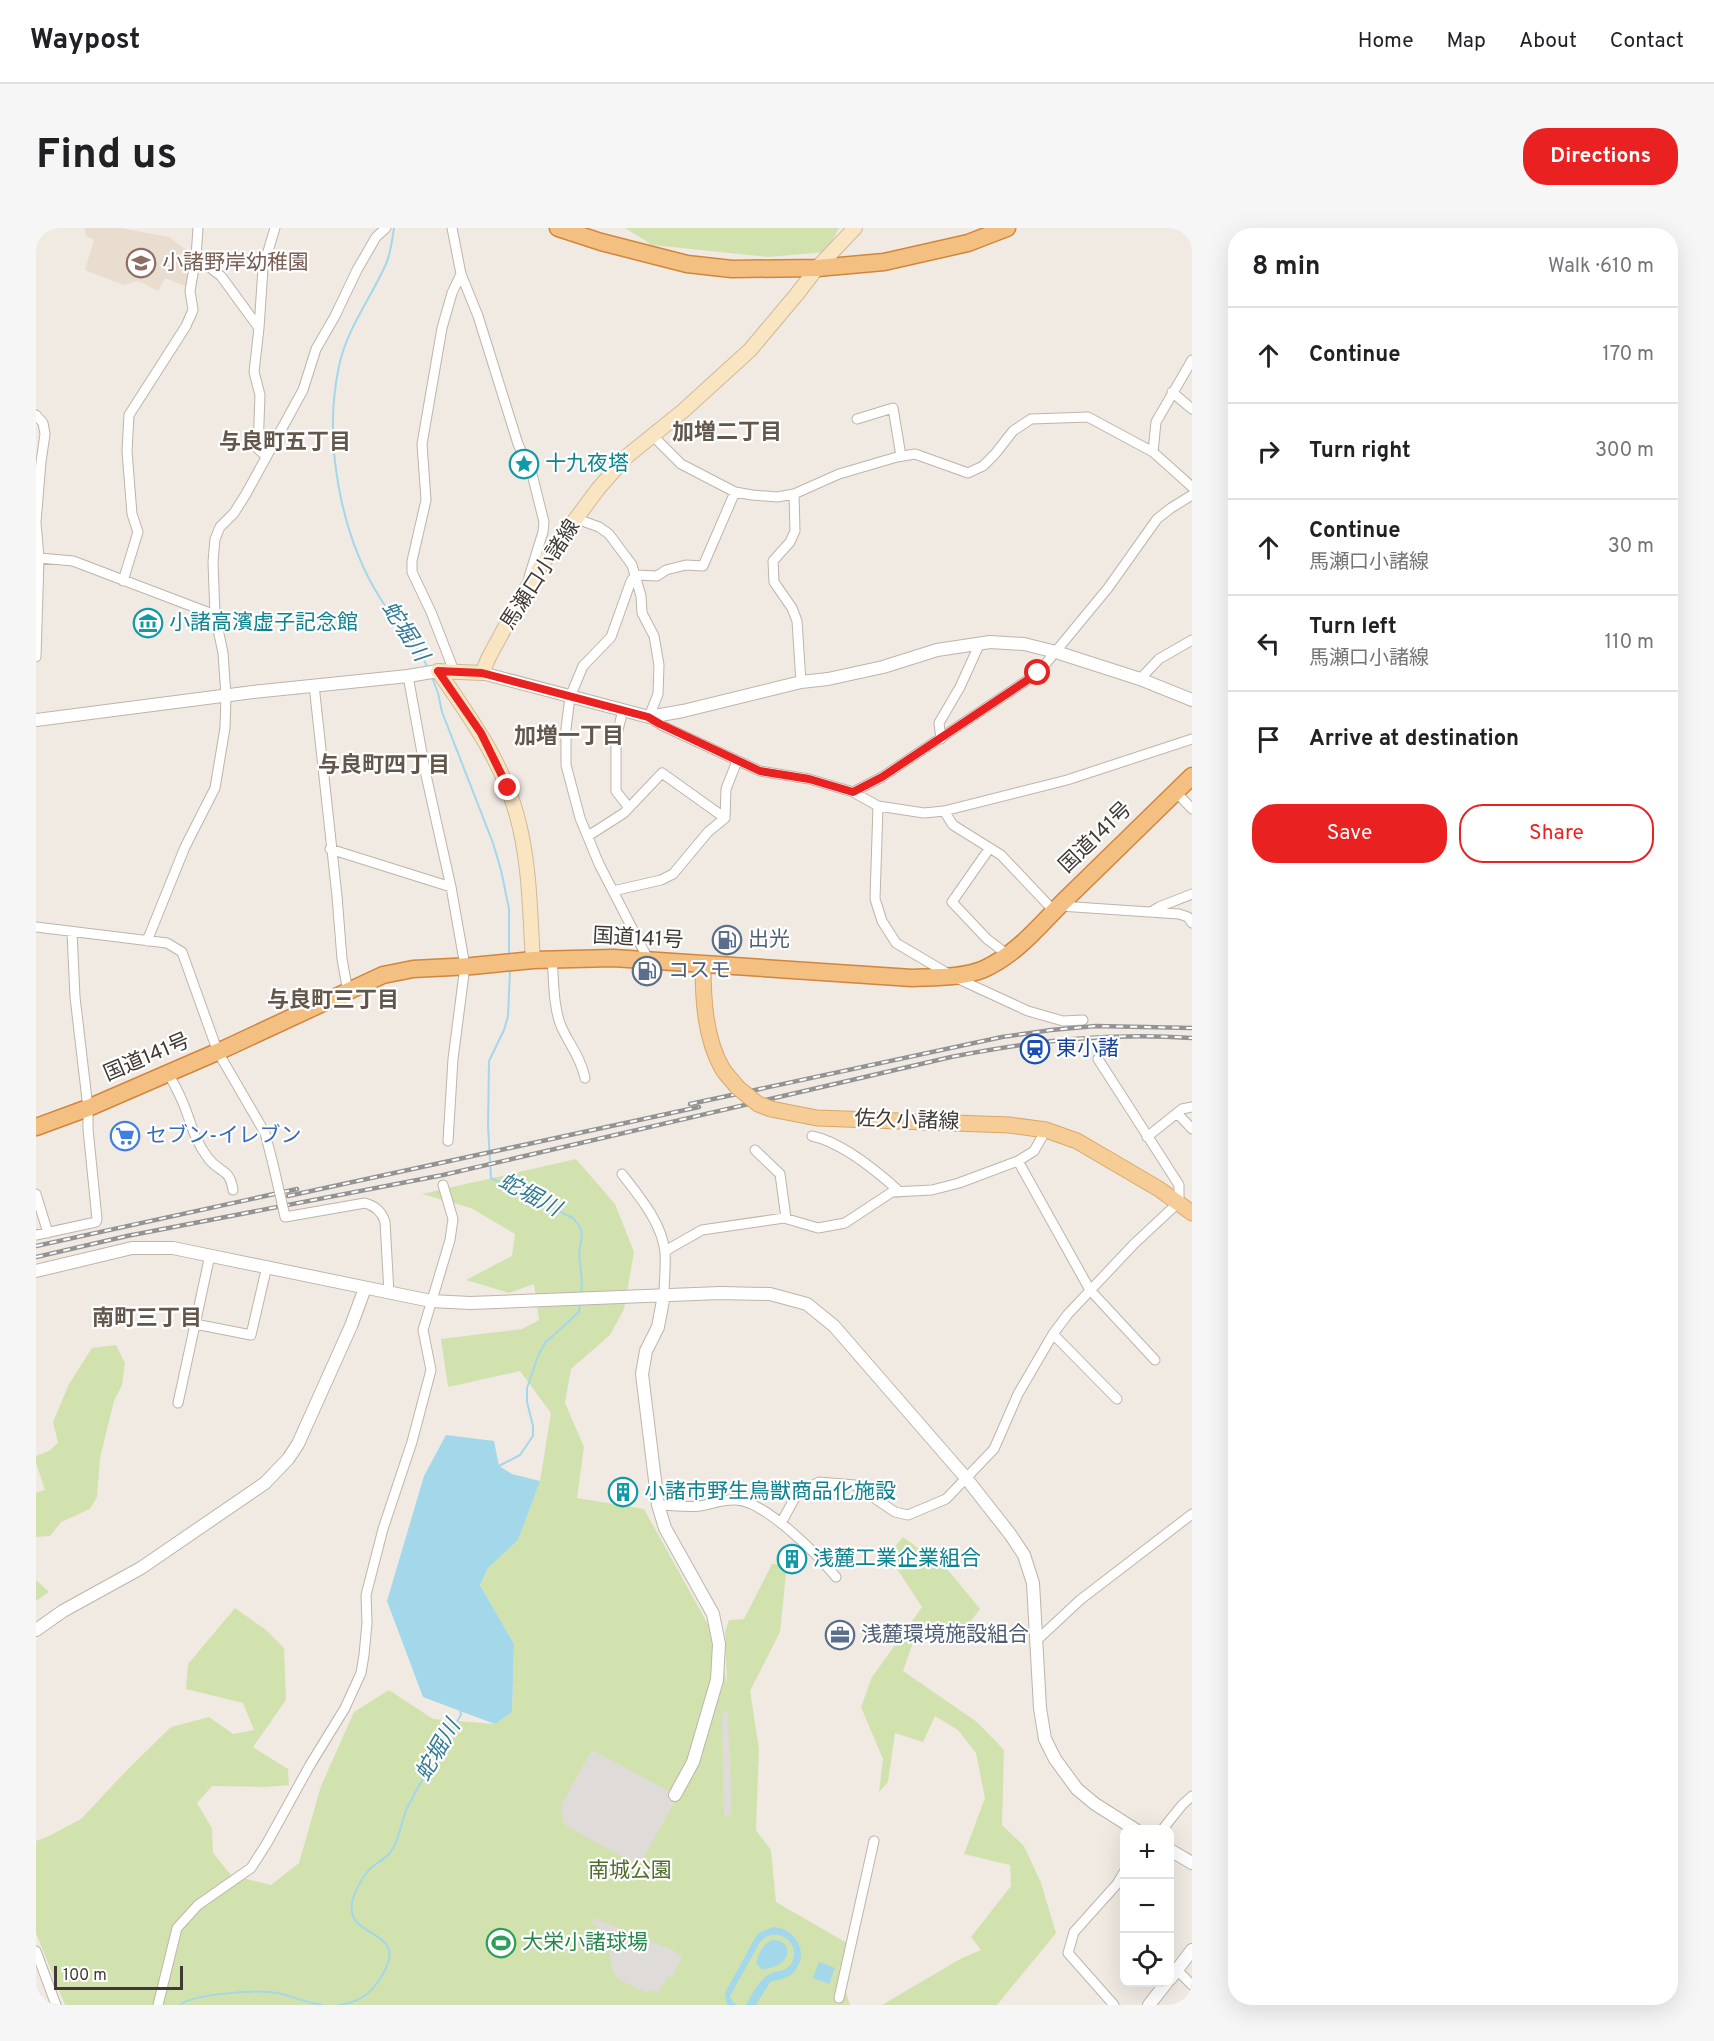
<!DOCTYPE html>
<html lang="en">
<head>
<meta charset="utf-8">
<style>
  :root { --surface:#fff; --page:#f6f6f6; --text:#202124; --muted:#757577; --line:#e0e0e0; --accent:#e92221 }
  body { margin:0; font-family:Overpass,"Noto Sans JP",sans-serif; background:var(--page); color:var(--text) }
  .controls { position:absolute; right:18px; bottom:18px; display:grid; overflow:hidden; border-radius:12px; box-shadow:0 6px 24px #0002 }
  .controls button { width:54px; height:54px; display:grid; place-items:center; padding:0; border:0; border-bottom:2px solid var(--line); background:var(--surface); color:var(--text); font:30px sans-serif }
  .scale { position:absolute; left:18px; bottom:15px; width:129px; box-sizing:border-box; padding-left:6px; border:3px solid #413a34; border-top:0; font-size:16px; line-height:21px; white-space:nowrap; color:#413a34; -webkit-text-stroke:4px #fff; paint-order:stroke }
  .stop { position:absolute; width:18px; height:18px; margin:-14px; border:4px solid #e92221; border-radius:50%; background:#fff }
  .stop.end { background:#e92221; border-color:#fff; box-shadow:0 2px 6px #0008 }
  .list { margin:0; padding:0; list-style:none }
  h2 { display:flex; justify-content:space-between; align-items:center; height:78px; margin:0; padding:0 24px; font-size:26px }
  h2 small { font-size:20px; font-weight:400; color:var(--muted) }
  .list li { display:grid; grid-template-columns:39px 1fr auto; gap:18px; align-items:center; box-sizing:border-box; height:96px; padding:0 24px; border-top:2px solid var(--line) }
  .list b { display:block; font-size:22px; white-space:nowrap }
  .list p { margin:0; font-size:20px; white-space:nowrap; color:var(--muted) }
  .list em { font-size:20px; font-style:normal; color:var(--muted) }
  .actions { display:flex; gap:12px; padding:18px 24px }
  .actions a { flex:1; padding:14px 0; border:2px solid var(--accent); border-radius:24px; text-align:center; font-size:21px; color:var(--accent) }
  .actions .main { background:var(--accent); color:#fff }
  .icon { flex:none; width:33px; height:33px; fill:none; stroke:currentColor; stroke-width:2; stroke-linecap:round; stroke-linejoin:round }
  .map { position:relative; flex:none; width:1156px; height:1777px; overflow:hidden; border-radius:24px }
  header { display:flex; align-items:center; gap:36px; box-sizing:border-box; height:84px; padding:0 30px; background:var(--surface); border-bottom:2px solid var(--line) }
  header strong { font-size:28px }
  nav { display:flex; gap:33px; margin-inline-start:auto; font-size:21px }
  .intro { display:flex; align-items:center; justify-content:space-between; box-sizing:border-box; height:144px; padding:0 36px }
  h1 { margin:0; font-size:42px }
  .button { padding:15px 27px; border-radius:24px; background:var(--accent); color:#fff; font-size:21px; font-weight:700 }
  main { display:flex; gap:36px; padding:0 36px }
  aside { flex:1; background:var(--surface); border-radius:24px; box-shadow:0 6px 24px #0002 }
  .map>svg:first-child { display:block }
  .education { fill:#e8ddce }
  .green { fill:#d2e2ae }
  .parking { fill:#dedbd8 }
  .water { fill:#a3d7ea }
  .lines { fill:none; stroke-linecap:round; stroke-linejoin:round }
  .stream { stroke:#a3d7ea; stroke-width:2 }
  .minor-casing { stroke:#beb4aa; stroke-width:11 }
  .tertiary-casing { stroke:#beb4aa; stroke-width:14 }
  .secondary-casing { stroke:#d0b998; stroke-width:16 }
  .primary-casing { stroke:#daa768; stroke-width:17 }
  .trunk-casing { stroke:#d1853d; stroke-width:19 }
  .minor { stroke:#fff; stroke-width:9 }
  .tertiary { stroke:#fff; stroke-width:12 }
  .secondary { stroke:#fae5c3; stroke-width:14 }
  .primary { stroke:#f6cd96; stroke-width:15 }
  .trunk { stroke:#f4c081; stroke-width:16 }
  .rail-casing { stroke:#939393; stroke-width:4.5 }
  .rail { stroke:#fff; stroke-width:2; stroke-dasharray:7; stroke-linecap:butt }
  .minor-bridge-casing { stroke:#beb4aa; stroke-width:11; stroke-linecap:butt }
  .primary-bridge-casing { stroke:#daa768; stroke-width:17; stroke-linecap:butt }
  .minor-bridge { stroke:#fff; stroke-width:9 }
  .primary-bridge { stroke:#f6cd96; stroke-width:15 }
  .route { stroke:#e92221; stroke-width:8 }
  .labels { text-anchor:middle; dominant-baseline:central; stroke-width:4.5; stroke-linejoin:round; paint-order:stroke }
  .education-label { font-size:21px; fill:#785e54; stroke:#fff; text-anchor:start }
  .culture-label { font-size:21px; fill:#0d838f; stroke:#fff; text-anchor:start }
  .street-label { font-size:21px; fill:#413a34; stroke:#fff }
  .service-label { font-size:21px; fill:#4e5e75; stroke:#fff; text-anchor:start }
  .transit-label { font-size:21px; fill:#164399; stroke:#fff; text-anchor:start }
  .shop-label { font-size:21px; fill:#366cbe; stroke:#fff; text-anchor:start }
  .park-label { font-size:21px; fill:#4f6e2c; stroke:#fff }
  .leisure-label { font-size:21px; fill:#27864d; stroke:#fff; text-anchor:start }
  .neighbourhood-label { font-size:22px; font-weight:bold; fill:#63574c; stroke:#fff }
  .water-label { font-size:22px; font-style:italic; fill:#327a95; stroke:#fff }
</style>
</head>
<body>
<header>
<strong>Waypost</strong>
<nav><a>Home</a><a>Map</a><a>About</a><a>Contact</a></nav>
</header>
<div class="intro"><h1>Find us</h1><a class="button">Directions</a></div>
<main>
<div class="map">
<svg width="1156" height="1777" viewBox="0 0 1156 1777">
  <rect width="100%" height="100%" fill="#f0eae3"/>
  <path class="education" d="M49 0H84L133 9 160 29 154 60 129 50 122 63 102 53 88 57 49 42 58 12 50 8Z"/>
  <path class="green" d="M589 0H803L790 24 732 29 616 17Z
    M540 931 579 976 598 1024 588 1081 574 1107 535 1141 529 1175 548 1219 541 1270 608 1281 683 1416 691 1457 689 1404 693 1392 708 1391 736 1336H751L744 1404 714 1463 723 1521 720 1602 735 1622 740 1674 816 1718 807 1755 814 1777H29L0 1705V1613L11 1609 45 1591 92 1541 135 1499 173 1489 197 1506 218 1502 207 1475 150 1461 152 1436 199 1380 230 1402 248 1420 250 1472 217 1519 252 1541 253 1557 230 1559 176 1558 161 1575 176 1600 177 1625 195 1647 235 1657 263 1635 285 1558 318 1484 353 1462 397 1491 459 1496 476 1484 478 1416 444 1357 452 1340 482 1311 504 1253 515 1185 484 1143 412 1159 405 1111 486 1101 503 1092 498 1056 473 1065 430 1052 476 1028 479 1006 435 980 386 966Z
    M80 1117 89 1135 86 1157 78 1173 64 1230 61 1269 54 1281 25 1294 14 1308 0 1309V1265L9 1262 0 1235V1228L13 1223 22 1215 17 1194 33 1156 56 1120Z
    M867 1309 913 1343 944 1381 932 1397 898 1412 881 1403 867 1443 941 1494 968 1522 966 1597 988 1618 1005 1655 1020 1705 961 1777H846L926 1730 945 1722 935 1709 975 1658 974 1637 928 1626 949 1570 940 1525 922 1502 899 1488 887 1514 859 1505 852 1554 843 1564 847 1531 825 1479 836 1449 886 1379 852 1327Z
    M0 1352 13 1364 0 1373Z"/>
  <path class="parking" d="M692 1484 696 1587 688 1588 686 1485Z
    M558 1523 642 1568 605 1634 598 1635 530 1598 527 1592 525 1577 554 1525Z
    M558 1690 639 1723 646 1730 636 1749 633 1748 622 1765 614 1761 611 1765 584 1752 580 1748 576 1741 573 1719 569 1708 563 1700 555 1695Z"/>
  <path class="water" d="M410 1207 458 1213 463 1238 476 1246 504 1253 482 1312 452 1340 444 1357 478 1416 476 1484 459 1496 387 1469 351 1373 388 1248Z
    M737 1699C760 1700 775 1726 757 1745 751 1751 742 1751 734 1754L720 1777H710C716 1767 722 1753 732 1747 741 1741 751 1745 756 1734 766 1713 738 1697 724 1714L694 1768 696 1773 701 1777H691L689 1765 719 1710 724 1704Z
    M736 1712C759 1711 757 1740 725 1741L720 1735C723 1725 726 1717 736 1712Z
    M783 1734 799 1740 793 1756 777 1750Z"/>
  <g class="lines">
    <path class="stream" d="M358 0C356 12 355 25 350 36 335 70 311 100 303 138 287 212 304 306 344 370 359 395 381 413 392 441
      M396 449 402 465 406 484 457 615 465 642 473 681V727
      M474 742 472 788 468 802 453 833 452 898 455 950 537 990 544 999 546 1007 543 1025 546 1054 545 1067
      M461 1239 484 1227 497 1208V1198L491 1174V1160L502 1128 509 1115 543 1084 544 1076
      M144 1777C156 1766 224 1761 241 1765 256 1768 271 1775 286 1777
      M303 1777C319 1775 332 1768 341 1755 382 1699 309 1714 316 1675 318 1664 327 1647 336 1639 341 1635 349 1631 354 1625 364 1613 365 1592 372 1578 388 1547 407 1517 425 1487L424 1481"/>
    <g class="minor-casing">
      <path id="minor" d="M416 0 425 46 442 88 482 216 496 246 508 294 507 304 493 349
        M160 29 185 48 223 100 218 144 224 167 222 221 230 228
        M223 100 227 40 239 0
        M1136 164 1156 181
        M0 187 7 195 9 206 5 234 0 294
        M821 191 857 180 865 228
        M616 207 645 236 699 264 716 267 741 269 758 266 803 246 861 229 879 226 932 245 947 238 959 226 977 203 995 191 1052 189 1117 224 1156 259
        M1117 224 1120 194 1156 132
        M758 266 759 303 754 314 737 333 738 354 756 380 761 393 765 454
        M541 291 563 299 573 306 596 337 605 368 606 385 618 408 623 437 622 466 613 489 627 498 724 543 773 551 817 564 842 578 888 585 908 583 1031 552 1156 511
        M0 295 3 330 0 429
        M3 330 37 333 179 387
        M600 347 595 353 575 409 547 438 534 469 530 501V537L544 590 563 636 612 731
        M600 347 621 348 630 342 650 337 667 338 699 264
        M87 353 102 304 96 286 91 223 93 187 150 98 157 82 154 63 160 29 162 0
        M418 443 395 384 376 344V333L390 272 386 216 406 100 416 65 425 46
        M372 448 390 547 415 659 429 738 417 831 412 913
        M1104 451 1123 431 1156 412
        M278 457 301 668 306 731 312 764
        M587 482 580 510V563L593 580
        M905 511 903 495 924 459 944 415
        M817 564 846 549 1002 445 1072 360 1121 291 1135 280 1156 267
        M1140 564 1156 581
        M842 578 839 671 846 693 860 715 916 748 992 783 1027 793 1047 792
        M908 583 917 597 965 627 1018 683
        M689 590 690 561 701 533
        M552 608 588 585 626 545 689 590 672 604 637 646 625 652 577 663
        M294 621 415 659
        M953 621 916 674 951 711 972 727
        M1024 678 1143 686 1152 689 1156 695
        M1115 684 1123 679 1156 666
        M0 699 131 715 146 724 179 816 186 831 229 905 237 936
        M111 713 149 619 179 560 189 500 190 468 187 425 179 387 177 334 179 311 184 299 198 285 210 266 267 162 280 121 299 88 321 42 340 9 350 0
        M516 731C518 752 517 778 525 798 533 816 545 830 549 850
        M132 845C140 859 147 873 152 888 157 903 162 917 172 930 183 945 194 940 197 962
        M1141 885 1156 901
        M776 908C805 914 842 944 864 964
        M1111 909 1146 881 1156 879
        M719 922 744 946 750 990
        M982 933 1054 1062 1119 1132
        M586 946C603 968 626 995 629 1024 630 1038 628 1053 628 1067
        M0 966 12 1005
        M248 984 249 989 329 975C340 978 346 984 349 994L353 1065
        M0 1007 60 994 61 991 52 901V880L39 769 36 704
        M629 1023 666 1002 748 990 782 1000 809 995 856 964 896 962 923 955 982 933 998 923 1010 902
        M159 1096 215 1107 231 1038
        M1017 1106 1081 1171
        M142 1175 174 1027
        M622 1277C635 1277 651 1280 664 1278 676 1276 687 1271 700 1272 729 1273 782 1327 800 1349
        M745 1295 761 1266 783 1254 819 1257 859 1284 872 1287 910 1271 958 1221 982 1166 1017 1106 1032 1086 1098 1016 1143 974V957L1062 831
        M999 1414 1044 1372 1156 1286
        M1126 1602 1146 1577 1156 1568
        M0 1723 20 1777
        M1141 1742 1156 1757
        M803 1770 838 1613
        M122 1777 141 1700 162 1677 215 1640 231 1615 274 1537 309 1480 325 1445 328 1427 331 1395 330 1367 347 1301 376 1214 395 1142 387 1102 414 1012 417 991 407 957
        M1078 1777 1032 1725 1038 1704 1081 1656 1088 1644"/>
    </g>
    <g class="tertiary-casing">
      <path id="tertiary" d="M446 445 613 489 647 483 765 454 792 451 847 439 901 422 954 414 988 416 1020 424 1104 451 1156 472
        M0 492 217 464 372 448 402 443
        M0 1043 96 1020H137L395 1073 434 1075 684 1065 734 1066 771 1076 798 1098 930 1250 974 1306 988 1327 997 1355 1004 1480 1009 1511 1019 1531 1041 1561 1059 1576 1100 1602
        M628 1067 622 1099 610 1123 606 1146 622 1277 629 1300 677 1386 683 1416 681 1452 657 1534 639 1567
        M0 1402 27 1383 105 1340 229 1255 252 1231 262 1216 315 1098 329 1060
        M1134 1622 1156 1635
        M1134 1751 1156 1722
        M1113 1777 1131 1754"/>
    </g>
    <g class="secondary-casing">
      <path id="secondary" d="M402 443 446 445 453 429 487 366 504 339 562 261 590 229 647 183 714 122 761 66 781 40 819 0
        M402 443C436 492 471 540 484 600 494 643 494 688 497 732"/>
    </g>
    <g class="primary-casing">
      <path id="primary" d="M667 737C667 771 669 810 686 840 690 847 697 853 701 859
        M735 881 781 890 973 897 1010 902 1041 913 1123 961 1156 985"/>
    </g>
    <g class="trunk-casing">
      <path id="trunk" d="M522 0 565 14 651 36 696 41 781 40 848 34 932 15 971 0
        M0 899 52 880 188 821 347 747 377 741 436 738 497 732 577 730 876 750C899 749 927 750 948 741 981 726 1003 698 1028 673 1071 631 1113 590 1156 548"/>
    </g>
    <use href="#minor" class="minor"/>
    <use href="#tertiary" class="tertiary"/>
    <use href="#secondary" class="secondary"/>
    <use href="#primary" class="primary"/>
    <use href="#trunk" class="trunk"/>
    <g class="rail-casing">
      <path id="rail" d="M654 876 966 809 1015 802 1060 798 1156 800
        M252 968 663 879
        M0 1018 261 961
        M0 1029 91 1008 407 947 915 829C998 813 1071 804 1156 810"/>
    </g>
    <use href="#rail" class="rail"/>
    <g class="minor-bridge-casing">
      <path id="minor-bridge" d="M237 936 248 984"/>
    </g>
    <g class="primary-bridge-casing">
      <path id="primary-bridge" d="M701 859 722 876 735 881"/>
    </g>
    <use href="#minor-bridge" class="minor-bridge"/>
    <use href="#primary-bridge" class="primary-bridge"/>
  </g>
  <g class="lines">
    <path class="route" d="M472 560 445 505 402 443 446 445 612 489 624 496 724 543 773 551 817 564 846 549 1002 445"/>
  </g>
  <defs>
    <g id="school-ring" transform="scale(1.5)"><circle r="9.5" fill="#fff" stroke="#8d6e63" stroke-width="1.5"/><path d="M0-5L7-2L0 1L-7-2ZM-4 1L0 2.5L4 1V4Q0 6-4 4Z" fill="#8d6e63"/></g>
    <g id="sight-ring" transform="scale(1.5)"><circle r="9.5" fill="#fff" stroke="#0f9aa8" stroke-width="1.5"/><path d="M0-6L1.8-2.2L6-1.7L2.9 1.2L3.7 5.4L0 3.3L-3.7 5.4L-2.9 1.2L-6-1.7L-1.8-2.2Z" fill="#0f9aa8"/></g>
    <g id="museum-ring" transform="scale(1.5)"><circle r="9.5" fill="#fff" stroke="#0f9aa8" stroke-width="1.5"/><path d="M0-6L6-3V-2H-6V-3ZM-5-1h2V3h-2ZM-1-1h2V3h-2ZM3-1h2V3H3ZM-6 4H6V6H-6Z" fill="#0f9aa8"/></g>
    <g id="fuel-ring" transform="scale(1.5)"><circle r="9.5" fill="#fff" stroke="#5c6f8a" stroke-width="1.5"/><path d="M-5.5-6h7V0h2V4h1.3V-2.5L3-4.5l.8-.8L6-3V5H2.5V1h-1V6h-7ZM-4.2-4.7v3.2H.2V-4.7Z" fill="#5c6f8a"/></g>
    <g id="station-ring" transform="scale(1.5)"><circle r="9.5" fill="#fff" stroke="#1a4fb4" stroke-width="1.5"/><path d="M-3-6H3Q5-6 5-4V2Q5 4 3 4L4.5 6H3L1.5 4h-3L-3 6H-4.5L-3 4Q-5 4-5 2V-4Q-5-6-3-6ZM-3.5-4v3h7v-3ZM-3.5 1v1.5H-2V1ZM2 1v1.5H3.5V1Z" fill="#1a4fb4"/></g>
    <g id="supermarket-ring" transform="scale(1.5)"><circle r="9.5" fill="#fff" stroke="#3f7fe0" stroke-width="1.5"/><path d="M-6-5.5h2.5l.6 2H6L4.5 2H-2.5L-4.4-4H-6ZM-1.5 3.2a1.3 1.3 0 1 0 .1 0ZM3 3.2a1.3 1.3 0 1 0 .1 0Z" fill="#3f7fe0"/></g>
    <g id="building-ring" transform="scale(1.5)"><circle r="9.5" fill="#fff" stroke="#0f9aa8" stroke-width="1.5"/><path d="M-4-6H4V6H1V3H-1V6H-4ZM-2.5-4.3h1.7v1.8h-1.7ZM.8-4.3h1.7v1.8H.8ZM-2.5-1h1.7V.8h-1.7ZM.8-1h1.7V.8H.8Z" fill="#0f9aa8"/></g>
    <g id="office-ring" transform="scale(1.5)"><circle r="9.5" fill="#fff" stroke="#5c6f8a" stroke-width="1.5"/><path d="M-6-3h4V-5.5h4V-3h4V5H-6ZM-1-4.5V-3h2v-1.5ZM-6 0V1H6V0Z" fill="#5c6f8a"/></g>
    <g id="stadium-ring" transform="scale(1.5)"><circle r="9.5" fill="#fff" stroke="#2e9e5b" stroke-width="1.5"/><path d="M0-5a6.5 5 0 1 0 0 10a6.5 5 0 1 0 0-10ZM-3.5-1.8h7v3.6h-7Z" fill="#2e9e5b"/></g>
  </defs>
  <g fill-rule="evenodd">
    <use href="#school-ring" x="105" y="35"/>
    <use href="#sight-ring" x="488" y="236"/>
    <use href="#museum-ring" x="112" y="395"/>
    <use href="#fuel-ring" x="691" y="712"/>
    <use href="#fuel-ring" x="611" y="743"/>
    <use href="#station-ring" x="999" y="821"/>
    <use href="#supermarket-ring" x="89" y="908"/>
    <use href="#building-ring" x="587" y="1264"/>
    <use href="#building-ring" x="756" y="1331"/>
    <use href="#office-ring" x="804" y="1407"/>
    <use href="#stadium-ring" x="465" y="1715"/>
  </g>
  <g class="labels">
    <g class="education-label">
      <text x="126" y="35">小諸野岸幼稚園</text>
    </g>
    <g class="culture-label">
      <text x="509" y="236">十九夜塔</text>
      <text x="133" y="395">小諸高濱虚子記念館</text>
      <text x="608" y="1264">小諸市野生鳥獣商品化施設</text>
      <text x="777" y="1331">浅麓工業企業組合</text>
    </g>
    <g class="street-label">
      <text transform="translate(505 347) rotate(-57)">馬瀬口小諸線</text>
      <text transform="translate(1060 610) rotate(-44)">国道141号</text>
      <text transform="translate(602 711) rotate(3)">国道141号</text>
      <text transform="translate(111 830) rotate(-23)">国道141号</text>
      <text transform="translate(871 893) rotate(2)">佐久小諸線</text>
    </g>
    <g class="service-label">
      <text x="712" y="712">出光</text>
      <text x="632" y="743">コスモ</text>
      <text x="825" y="1407">浅麓環境施設組合</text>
    </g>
    <g class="transit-label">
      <text x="1020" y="821">東小諸</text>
    </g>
    <g class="shop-label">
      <text x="110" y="908">セブン-イレブン</text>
    </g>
    <g class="park-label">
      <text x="594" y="1643">南城公園</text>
    </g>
    <g class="leisure-label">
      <text x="486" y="1715">大栄小諸球場</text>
    </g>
    <g class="neighbourhood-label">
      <text x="691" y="205">加増二丁目</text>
      <text x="249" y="215">与良町五丁目</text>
      <text x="533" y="509">加増一丁目</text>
      <text x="348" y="538">与良町四丁目</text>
      <text x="297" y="773">与良町三丁目</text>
      <text x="111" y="1091">南町三丁目</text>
    </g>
    <g class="water-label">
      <text transform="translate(368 404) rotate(57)">蛇堀川</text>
      <text transform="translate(493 968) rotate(28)">蛇堀川</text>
      <text transform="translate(403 1523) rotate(-60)">蛇堀川</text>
    </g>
  </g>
</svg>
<div class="controls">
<button>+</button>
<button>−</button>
<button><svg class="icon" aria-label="locate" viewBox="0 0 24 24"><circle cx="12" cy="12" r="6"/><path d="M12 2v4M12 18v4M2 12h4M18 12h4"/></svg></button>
</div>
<div class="scale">100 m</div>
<div class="stop" style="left:1002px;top:445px"></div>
<div class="stop end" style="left:472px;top:560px"></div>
</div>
<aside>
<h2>8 min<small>Walk · 610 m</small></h2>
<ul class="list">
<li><svg class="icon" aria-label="ahead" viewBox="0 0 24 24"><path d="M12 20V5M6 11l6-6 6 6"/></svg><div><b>Continue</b></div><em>170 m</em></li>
<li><svg class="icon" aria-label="right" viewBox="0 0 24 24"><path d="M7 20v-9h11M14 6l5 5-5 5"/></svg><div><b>Turn right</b></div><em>300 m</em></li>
<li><svg class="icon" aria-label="ahead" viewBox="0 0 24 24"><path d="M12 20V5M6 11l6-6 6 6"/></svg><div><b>Continue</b><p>馬瀬口小諸線</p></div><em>30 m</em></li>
<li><svg class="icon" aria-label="left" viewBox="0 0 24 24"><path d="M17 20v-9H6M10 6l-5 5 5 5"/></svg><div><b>Turn left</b><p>馬瀬口小諸線</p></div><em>110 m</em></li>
<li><svg class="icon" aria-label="arrive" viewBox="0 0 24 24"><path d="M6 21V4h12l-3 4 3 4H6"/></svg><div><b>Arrive at destination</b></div></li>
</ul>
<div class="actions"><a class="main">Save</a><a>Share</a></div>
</aside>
</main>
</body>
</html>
